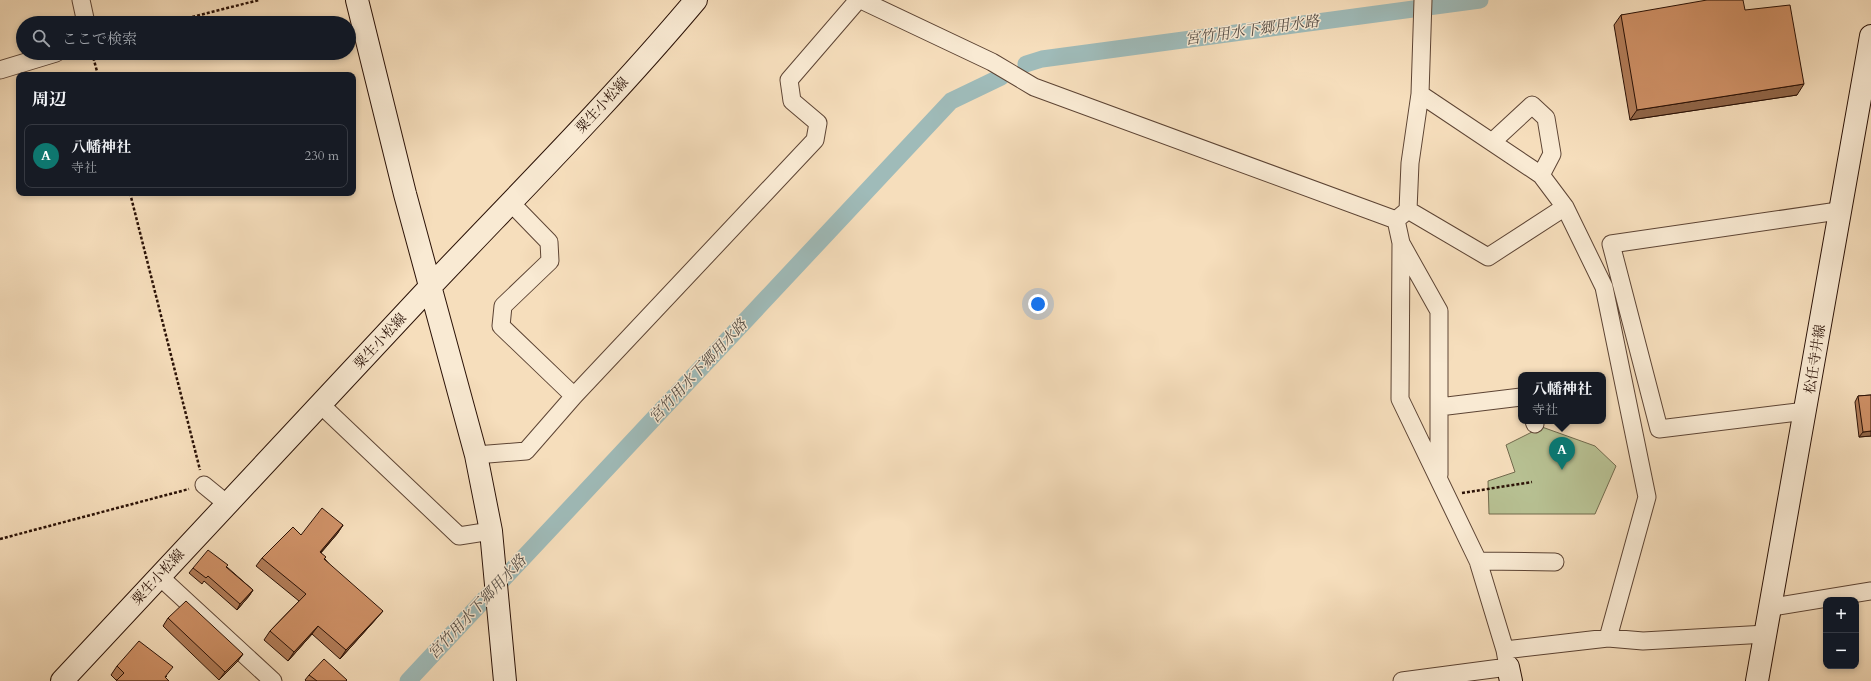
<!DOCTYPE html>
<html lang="ja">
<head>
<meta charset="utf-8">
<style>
  :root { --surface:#171b24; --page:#20242c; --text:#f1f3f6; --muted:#9ea1a6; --line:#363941; --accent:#0f766e }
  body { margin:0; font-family:Cardo,"Noto Serif JP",serif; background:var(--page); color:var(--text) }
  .controls { position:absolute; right:12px; bottom:12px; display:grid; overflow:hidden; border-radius:8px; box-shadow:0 2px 6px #0003 }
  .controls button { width:36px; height:36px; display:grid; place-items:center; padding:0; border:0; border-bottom:1px solid var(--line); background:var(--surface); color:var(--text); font:20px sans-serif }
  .you { position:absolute; left:1038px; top:304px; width:14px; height:14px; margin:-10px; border:3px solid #fff; border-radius:50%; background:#1a73e8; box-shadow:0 0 0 6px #1a73e833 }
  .badge { display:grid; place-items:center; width:26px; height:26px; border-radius:50%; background:var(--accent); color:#fff; font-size:13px; font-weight:700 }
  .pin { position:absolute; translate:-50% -33px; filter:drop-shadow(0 1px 2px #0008) }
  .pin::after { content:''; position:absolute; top:21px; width:14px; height:12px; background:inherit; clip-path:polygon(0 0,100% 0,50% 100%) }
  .popup { position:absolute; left:1518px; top:372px; width:88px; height:52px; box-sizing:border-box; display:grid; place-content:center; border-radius:8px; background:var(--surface); filter:drop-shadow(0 1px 3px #0005); font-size:13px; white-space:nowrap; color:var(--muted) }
  .popup b { font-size:15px; color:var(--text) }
  .popup::after { content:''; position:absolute; left:50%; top:100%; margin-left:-8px; border:8px solid transparent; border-top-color:var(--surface) }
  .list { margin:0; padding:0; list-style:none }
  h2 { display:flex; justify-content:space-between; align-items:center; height:52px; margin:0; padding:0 16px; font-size:17px }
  h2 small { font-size:13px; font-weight:400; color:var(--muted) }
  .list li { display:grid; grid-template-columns:26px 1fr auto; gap:12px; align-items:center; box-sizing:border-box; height:64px; margin:0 8px 8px; padding:0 8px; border:1px solid var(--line); border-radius:8px }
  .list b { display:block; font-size:15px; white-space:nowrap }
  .list p { margin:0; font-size:13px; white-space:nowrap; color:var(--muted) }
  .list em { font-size:13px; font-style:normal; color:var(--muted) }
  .icon { flex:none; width:22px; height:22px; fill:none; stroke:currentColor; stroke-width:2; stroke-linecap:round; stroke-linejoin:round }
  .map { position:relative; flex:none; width:1871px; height:681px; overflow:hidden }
  .search { position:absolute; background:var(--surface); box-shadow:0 2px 6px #0003; left:16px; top:16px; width:340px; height:44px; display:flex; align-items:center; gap:10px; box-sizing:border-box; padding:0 14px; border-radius:22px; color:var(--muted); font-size:15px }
  .panel { position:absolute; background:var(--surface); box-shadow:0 2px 6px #0003; left:16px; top:72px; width:340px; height:124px; border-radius:8px }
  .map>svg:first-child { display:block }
  .green { fill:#b8c294; stroke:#716a4d }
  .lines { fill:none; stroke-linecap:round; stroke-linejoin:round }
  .canal { stroke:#9fbbb9; stroke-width:17 }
  .street-casing { stroke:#5d4434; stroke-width:19 }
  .secondary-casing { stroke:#2a1106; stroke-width:24 }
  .path { stroke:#2a1106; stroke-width:2.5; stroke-dasharray:3 2; stroke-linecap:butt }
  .street { stroke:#f9ead3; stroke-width:17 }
  .secondary { stroke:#f9ead3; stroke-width:22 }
  .wall { fill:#b27d59; stroke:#2a1106 }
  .shaded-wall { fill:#916648; stroke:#2a1106 }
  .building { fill:#cf9167; stroke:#2a1106 }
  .labels { text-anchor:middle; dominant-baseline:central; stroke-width:3; stroke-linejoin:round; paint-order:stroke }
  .street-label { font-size:14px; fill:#2a1106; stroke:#f9ead3 }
  .water-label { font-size:15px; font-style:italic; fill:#534c45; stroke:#f9ead3 }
</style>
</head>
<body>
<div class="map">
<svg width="1871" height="681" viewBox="0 0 1871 681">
  <rect width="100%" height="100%" fill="#f6debc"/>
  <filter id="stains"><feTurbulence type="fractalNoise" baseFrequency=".005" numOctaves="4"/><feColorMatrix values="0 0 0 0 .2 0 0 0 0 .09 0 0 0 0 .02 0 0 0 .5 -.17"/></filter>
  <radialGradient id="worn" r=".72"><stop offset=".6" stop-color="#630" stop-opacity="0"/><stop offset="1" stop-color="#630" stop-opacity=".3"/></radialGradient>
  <path class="green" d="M1542 427 1595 446 1616 466 1595 514H1489L1488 481 1515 472 1506 445Z"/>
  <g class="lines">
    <path class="canal" d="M1026 64 1042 59 1480 0
      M408 681 951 101 1001 77"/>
    <g class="street-casing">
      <path id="street" d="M81 0 86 23
        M861 0 992 62 1034 87 1396 220
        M0 70 56 53
        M1420 94 1541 175 1565 207 1604 287 1647 497 1608 638
        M1492 142 1532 105 1546 118 1552 154 1541 175
        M511 203 549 242 550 261 503 306 501 326 574 396
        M1408 210 1488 257 1565 207
        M1396 220 1401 243 1400 399 1478 561 1505 650 1508 667 1402 681
        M1396 220 1408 210 1410 163 1420 94 1423 0
        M1402 245 1439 311V475
        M320 404 459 536 491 531
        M1439 407 1521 397
        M1806 411 1659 429 1611 244 1838 211
        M1534 421 1535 424
        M476 455 526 451 574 396 815 140 818 123 792 101 789 80 858 0
        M204 485 226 503
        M1478 561 1555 562
        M159 576 273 681
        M1772 607 1871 591
        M1505 650 1608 638 1643 641 1766 634"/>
    </g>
    <g class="secondary-casing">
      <path id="secondary" d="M357 0 405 194 476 455 491 531 505 681
        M1508 667 1511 681
        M62 681C184 549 306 418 429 288 519 193 612 100 696 0
        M1757 681C1797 466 1831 251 1871 36"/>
    </g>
    <path class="path" d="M168 23 259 0
      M92 53 98 75
      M130 193 200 470
      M1462 493 1532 482
      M0 539 189 489"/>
    <use href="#street" class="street"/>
    <use href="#secondary" class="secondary"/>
  </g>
  <path class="wall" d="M1745 10 1797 95 1630 120 1614 25 1621 15Z
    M1871 395V436L1859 437 1855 402 1858 396Z
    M343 525 337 534 321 553 325 559 376 619 340 659 312 634 288 661 264 640 270 631 299 601 256 566 262 558 301 535Z
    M227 567 253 590 249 596 237 610 204 581 202 584 189 573 193 568Z
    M168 618 243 654 237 662 219 680 163 626Z
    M117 666 167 676 165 678 116 680 111 675Z
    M309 675 346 681H306L305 680Z"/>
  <path class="shaded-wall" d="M1804 84 1797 95 1630 120 1637 110Z
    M1871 431V436L1859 437 1863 432Z
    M343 525 337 534 314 560 320 552Z
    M253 590 249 596 237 610 240 604Z
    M383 611 376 619 340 659 346 650Z
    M318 626 312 634 288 661 294 652Z
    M243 654 237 662 219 680 225 672Z"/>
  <path class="building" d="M1707 0H1743L1745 10 1790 5 1804 84 1637 110 1621 15Z
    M1871 395V431L1863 432 1858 396Z
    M322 508 343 525 320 552 326 557 324 559 383 611 346 650 318 626 294 652 270 631 306 594 262 558 293 527 301 535Z
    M208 550 228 565 226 567 253 590 240 604 208 576 206 578 193 568Z
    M186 601 243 654 225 672 168 618Z
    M139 641 173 667 165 677 169 681H116L124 673 117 666Z
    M324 659 347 680 346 681H317L309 675Z"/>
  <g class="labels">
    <g class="street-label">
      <text transform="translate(602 105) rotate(-47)">粟生小松線</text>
      <text transform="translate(380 341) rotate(-47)">粟生小松線</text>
      <text transform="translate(1815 359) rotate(-81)">松任寺井線</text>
      <text transform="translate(158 577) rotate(-47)">粟生小松線</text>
    </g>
    <g class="water-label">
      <text transform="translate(1252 30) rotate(-8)">宮竹用水下郷用水路</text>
      <text transform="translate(698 371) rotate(-47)">宮竹用水下郷用水路</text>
      <text transform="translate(477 607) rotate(-47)">宮竹用水下郷用水路</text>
    </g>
  </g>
  <rect width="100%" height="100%" filter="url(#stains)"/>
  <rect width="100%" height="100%" fill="url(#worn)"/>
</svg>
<div class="controls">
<button>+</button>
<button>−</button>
</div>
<div class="you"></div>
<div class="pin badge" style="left:1562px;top:470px">A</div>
<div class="popup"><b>八幡神社</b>寺社</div>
<div class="search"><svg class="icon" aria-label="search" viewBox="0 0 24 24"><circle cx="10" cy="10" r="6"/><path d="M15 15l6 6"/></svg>ここで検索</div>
<section class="panel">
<h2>周辺<small></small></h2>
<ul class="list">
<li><span class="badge">A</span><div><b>八幡神社</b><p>寺社</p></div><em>230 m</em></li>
</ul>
</section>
</div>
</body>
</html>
